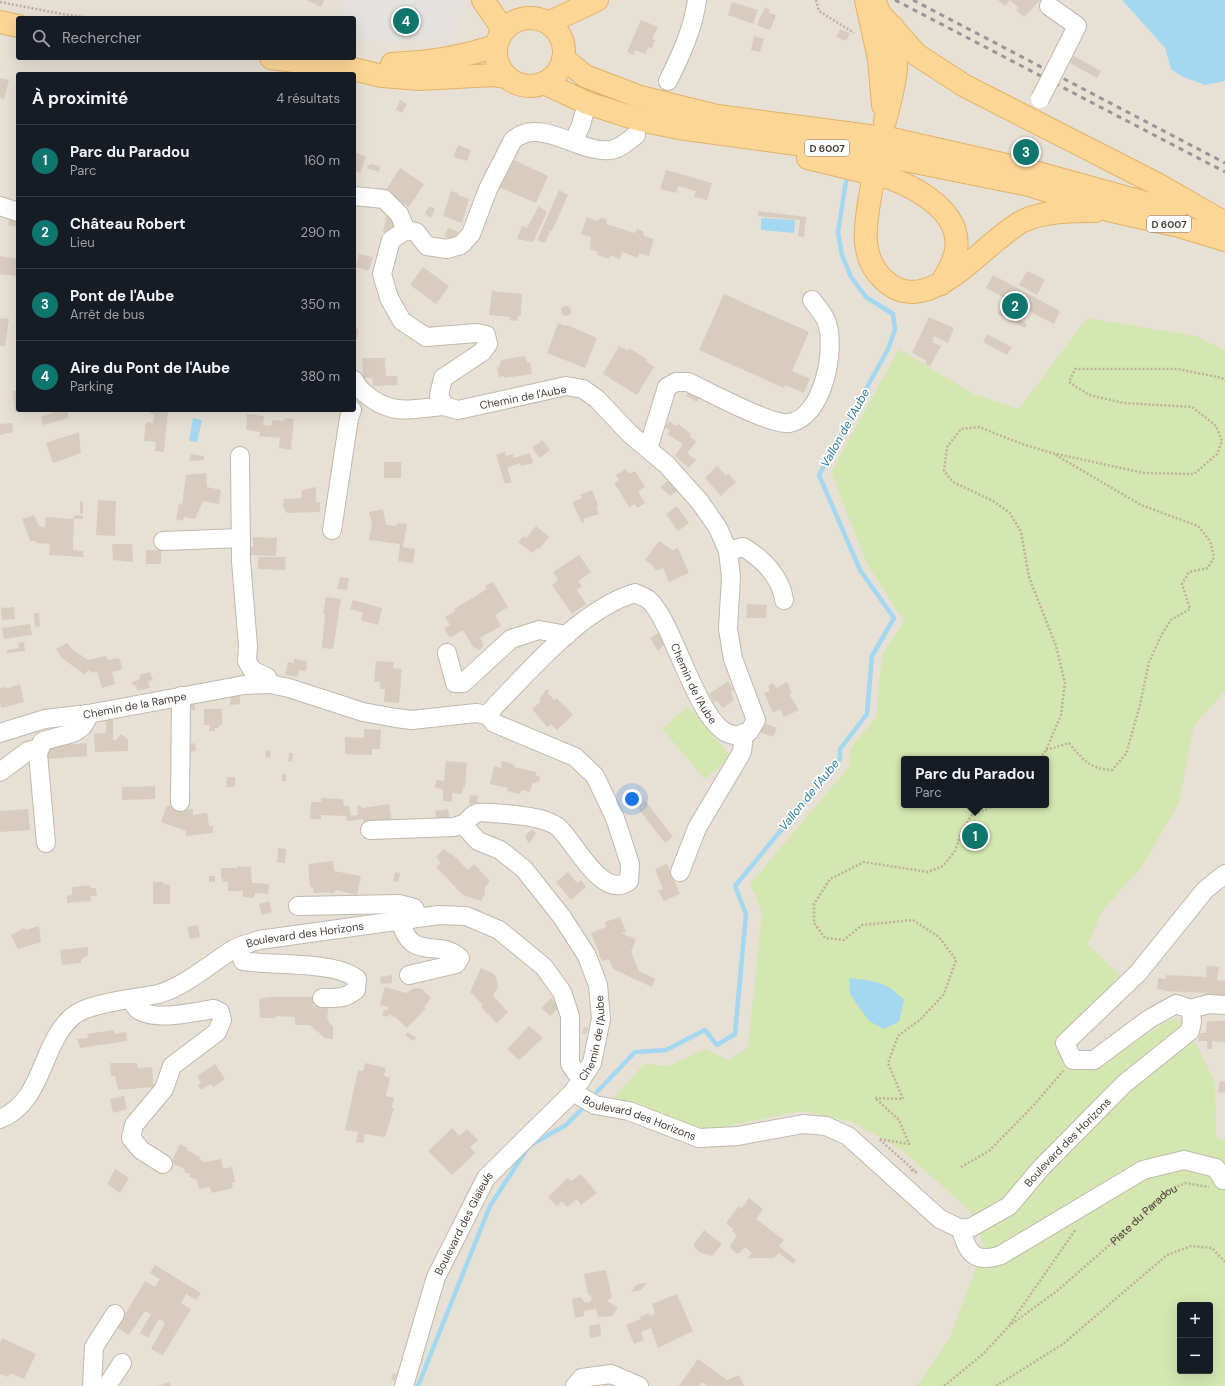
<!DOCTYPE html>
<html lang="fr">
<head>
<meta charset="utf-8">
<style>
  :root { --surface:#171b24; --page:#242831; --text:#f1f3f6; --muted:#9ea1a6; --line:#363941; --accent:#0f766e }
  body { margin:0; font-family:"DM Sans",sans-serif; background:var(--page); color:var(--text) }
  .controls { position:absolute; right:12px; bottom:12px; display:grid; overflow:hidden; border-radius:4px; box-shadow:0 4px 16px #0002 }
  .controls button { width:36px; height:36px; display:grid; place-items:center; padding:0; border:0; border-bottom:1px solid var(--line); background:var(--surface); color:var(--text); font:20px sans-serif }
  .you { position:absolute; left:632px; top:799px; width:14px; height:14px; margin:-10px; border:3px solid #fff; border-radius:50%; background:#1a73e8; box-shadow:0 0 0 6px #1a73e833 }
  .badge { display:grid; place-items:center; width:26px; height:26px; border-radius:50%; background:var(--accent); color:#fff; font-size:13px; font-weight:700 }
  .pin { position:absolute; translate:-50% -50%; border:2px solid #fff; box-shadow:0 1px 4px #0006 }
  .popup { position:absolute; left:901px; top:756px; width:148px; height:52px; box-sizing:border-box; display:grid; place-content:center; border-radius:4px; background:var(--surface); filter:drop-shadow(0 1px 3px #0005); font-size:13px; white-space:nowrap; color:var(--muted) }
  .popup b { font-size:15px; color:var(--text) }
  .popup::after { content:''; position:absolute; left:50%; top:100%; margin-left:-8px; border:8px solid transparent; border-top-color:var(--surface) }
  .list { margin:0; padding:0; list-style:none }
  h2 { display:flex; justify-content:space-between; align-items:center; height:52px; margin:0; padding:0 16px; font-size:17px }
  h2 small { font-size:13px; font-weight:400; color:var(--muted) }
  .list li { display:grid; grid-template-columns:26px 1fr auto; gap:12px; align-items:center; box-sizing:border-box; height:72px; padding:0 16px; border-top:1px solid var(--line) }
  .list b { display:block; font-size:15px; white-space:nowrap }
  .list p { margin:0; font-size:13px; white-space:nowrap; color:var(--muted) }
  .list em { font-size:13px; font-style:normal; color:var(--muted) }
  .icon { flex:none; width:22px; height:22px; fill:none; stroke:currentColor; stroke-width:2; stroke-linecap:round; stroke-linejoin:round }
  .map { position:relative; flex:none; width:1225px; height:1386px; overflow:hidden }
  .search { position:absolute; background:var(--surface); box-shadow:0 4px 16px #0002; left:16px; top:16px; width:340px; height:44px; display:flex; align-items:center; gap:10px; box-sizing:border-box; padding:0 14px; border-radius:4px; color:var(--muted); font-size:15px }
  .panel { position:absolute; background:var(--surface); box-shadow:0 4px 16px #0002; left:16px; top:72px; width:340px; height:340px; border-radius:4px }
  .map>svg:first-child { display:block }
  .residential { fill:#e7e0d5; fill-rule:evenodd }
  .green { fill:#d4e7b0; fill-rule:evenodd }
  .parking { fill:#e4e2df }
  .water { fill:#a4d8f0 }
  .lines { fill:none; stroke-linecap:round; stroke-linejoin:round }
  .stream { stroke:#a4d8f0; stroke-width:4.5 }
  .building { fill:#d8ccbf }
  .minor-casing { stroke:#c2b8ad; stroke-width:20 }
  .major-casing { stroke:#e3b266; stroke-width:24 }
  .path { stroke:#c0b09b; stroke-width:2.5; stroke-dasharray:2 2; stroke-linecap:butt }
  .minor { stroke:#fff; stroke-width:18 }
  .major { stroke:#fdd696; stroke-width:22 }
  .rail { stroke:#969696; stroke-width:3; stroke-dasharray:5 5; stroke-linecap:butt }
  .minor-bridge-casing { stroke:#c2b8ad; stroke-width:20; stroke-linecap:butt }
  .minor-bridge { stroke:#fff; stroke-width:18 }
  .labels { text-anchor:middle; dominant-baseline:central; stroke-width:3.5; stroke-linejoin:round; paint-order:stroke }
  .shield { fill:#fff; stroke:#7e7972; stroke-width:1 }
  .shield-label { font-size:10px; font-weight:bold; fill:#463f36 }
  .street-label { font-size:11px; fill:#463f36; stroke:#fff }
  .water-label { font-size:12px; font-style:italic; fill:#2d7ba2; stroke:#fff }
</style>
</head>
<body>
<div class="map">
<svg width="1225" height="1386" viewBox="0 0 1225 1386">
  <rect width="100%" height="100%" fill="#f3efe7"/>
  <path class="residential" d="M0 0H1122L1165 48 1172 69 1225 81V1386H0ZM18 18H354V58H18ZM18 74H354V410H18ZM904 759H1046V805H904ZM1180 1305H1210V1371H1180Z"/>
  <path class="green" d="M1087 318 1196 336 1225 350V691L1194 725 1179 803 1141 868 1102 911 1088 944 1124 979 1082 1016 1056 1044 1067 1070 1095 1069 1170 1019 1186 1023 1215 1083 1216 1137 1225 1141V1386H917L950 1337 984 1246 970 1211 903 1151 853 1122 803 1111 707 1130 612 1100 644 1064 669 1066 705 1049 728 1060 748 1048 762 912 750 884 849 767 850 749 876 717 882 655 904 621 867 564 831 472 899 349 973 394 1019 409ZM904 759H1046V805H904ZM1180 1305H1210V1371H1180Z
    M688 706 731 756 705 779 662 729Z"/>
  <path class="parking" d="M345 0H461L467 3 456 25 457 37 418 41 379 42 354 37V18H340L339 16Z
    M803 1113 830 1118 854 1129 896 1164 893 1167 802 1118Z
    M901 1168 946 1209 942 1213 898 1172Z"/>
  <path class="water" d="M1122 0H1225V81L1205 85 1181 76 1171 69 1165 48Z
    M761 218 795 220 794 233 761 230Z
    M193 418 202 420 197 442 189 441Z
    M849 978C874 981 886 981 904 1000L899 1022 884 1029 869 1021 850 994Z"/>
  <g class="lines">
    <path class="stream" d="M597 1092 635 1052 666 1050 705 1030 717 1045 735 1034 746 914 735 886 840 759V749L867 714 872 656 894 618 860 570 819 475 888 349 895 330 893 314 866 297 851 277 842 255 838 232 846 181
      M418 1386 490 1206 529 1146 566 1125 581 1110"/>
  </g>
  <path class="building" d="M307 0H324L321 7Z
    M998 0H1040L1024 17 1016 10 1019 8 1010 0 1005 6Z
    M732 2 758 10 753 24 728 15Z
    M765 7 770 10 769 13 776 15 770 30 757 25Z
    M641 20 658 27 652 39 655 40 652 48 649 47 645 54 635 50 633 55 627 52Z
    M840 29 850 33 846 41 836 37Z
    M754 36 764 39 760 52 751 50Z
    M1074 56 1101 71 1097 78 1070 63Z
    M0 78 9 80 4 99 0 98Z
    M400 100 407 104 402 113 396 110Z
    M458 145 471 150 467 161 453 157Z
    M355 152 366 157 360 173 354 170Z
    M512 159 548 176 536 203 499 187Z
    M370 164 380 166 379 172 367 168Z
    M400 168 424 184 409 207 385 191Z
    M666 170 712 183 707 200 694 197 696 191 678 186 676 193 660 189Z
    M559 190 568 195 552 231H550L545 243 537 240Z
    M451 191 458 193V195L469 199 462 223 443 216Z
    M429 206 435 209 431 218 425 214Z
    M539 206 547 212 533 242 517 239 522 226 527 228Z
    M758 211 806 217 804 237 798 236 800 220 758 216Z
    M387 214 397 222 394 233 383 232Z
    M11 215 18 217 17 227 8 225Z
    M587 217 597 221 601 218 606 219 607 224 634 233 637 229 643 231 644 236 654 239 649 256 639 253 638 258 622 252 620 259 610 255 609 259 597 255 598 252 590 249 591 237 581 234Z
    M448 228 458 232 454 241 444 236Z
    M359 254 373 257 369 271 356 267Z
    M0 256 18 259V276L0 274Z
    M423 267 449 286 436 304 410 285Z
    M1027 271 1045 280 1037 295 1019 285Z
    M993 275 1060 311 1054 324 986 288Z
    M492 291 522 294 521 316H518L517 321 509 320 510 317 489 315Z
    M724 294 809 332 792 371 810 379 804 393 785 385 784 388 699 350Z
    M561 311a5 5 0 1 1 10 0a5 5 0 1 1-10 0Z
    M1001 310 1027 324 1025 328 998 314Z
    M929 317 954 328 948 343 934 336 932 342 941 346 930 366 925 364 927 361 912 353Z
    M0 318 9 319 5 346H0Z
    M558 323 566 326 567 325 597 338 585 368 547 353Z
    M354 328 359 329 356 341 354 340Z
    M987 334 1012 347 1007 355 983 342Z
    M619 346 628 351 629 348 647 359 646 361 654 367 637 395 603 374Z
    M525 356 527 363 530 362 532 374 504 378V376L499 377 497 367H499L501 360Z
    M362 358H385L386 376H397L398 385 373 386 372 378H363Z
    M691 389 701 394 697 402 686 396Z
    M13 391H18V410L24 411 15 412Z
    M62 410H67L69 418 43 425 41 417Z
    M149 410H168L164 452 155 451 156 442 144 441 146 422 153 423 154 414 149 413Z
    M247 414 264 416 263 425 271 426 272 420 284 421 285 418 294 419 291 450 279 448 280 438 259 436 260 432 246 430Z
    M669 421 676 426 678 424 691 434 690 436 696 442 687 453 696 460 689 468 675 456 683 444 667 434 670 431 665 427Z
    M12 423 13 432 0 435V424Z
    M79 432 81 453 53 463 46 443Z
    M542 440 550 450 540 458 532 448Z
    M505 452 506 456 513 454 514 458 530 453 533 463 521 466 520 463 507 468 512 482 505 484 496 455Z
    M191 454 204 456V460L189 461Z
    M384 462H401V478H384Z
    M717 466 726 476 728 474 736 482 721 496 705 478Z
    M626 469 629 474 635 471 645 487 638 492 645 503 637 508 635 504 629 507 614 483 619 480 616 475Z
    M206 473 207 487 221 490 219 504 203 501 195 519 184 517 183 521 176 519 179 504 182 505 186 475Z
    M670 479 681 488 670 496 660 487Z
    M316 487V502H320V512L287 513 283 506 284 499 301 498 302 490Z
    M592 490 598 505 596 506 599 514 583 519 584 522 582 523 572 502 582 498 580 495Z
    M98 500 116 501 115 536 96 535Z
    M80 501H83V514H80Z
    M677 506 689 523 678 531 666 514Z
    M383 509 386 525 396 526 397 523 407 524 403 547 415 549 413 563 398 561 400 544 369 540 372 523 369 512Z
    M34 515 39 526 45 527 46 517 74 519 73 550 83 551 84 557 49 555 50 544 36 543V541H30L22 519Z
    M74 515 83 516V519H74Z
    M536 526 549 537 539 549 537 548 532 553 518 542 524 536 526 538Z
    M253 537 277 538 276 556 246 555V547H253Z
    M659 541 672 550 678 548 689 573 669 582 663 568 656 571 652 565 645 560Z
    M112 544H132L133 562 113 560Z
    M146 550H161V564H146Z
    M579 555 591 572 578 581 582 586 577 590 586 604 572 614 552 585 558 580 553 572Z
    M258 557H286L285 570 258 569Z
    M340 577 349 578 347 590 337 589Z
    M493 582 508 607 495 615 501 626 480 638 482 641 483 646 479 650 473 647 463 630 450 638 444 628 450 625 445 617 455 611 454 609 487 589 485 586Z
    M326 597 341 599 333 649 322 648 325 614H323Z
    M353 600 382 608 378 625 361 620 363 613 350 609Z
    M747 604 767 605 766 618H746Z
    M14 607 15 619 2 620 1 608Z
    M34 613H39L40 626 35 627Z
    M30 624 32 635 4 639 2 628Z
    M662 631 667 642 658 651 650 638Z
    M24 642 25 651 7 653V650L19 648 18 643Z
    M67 643 72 649 88 660 106 656 108 660 119 658 123 669 112 672 115 684 102 688 97 671 93 673 88 670 85 675 62 658 56 649Z
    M294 659 307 661 306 671 299 670 298 677 285 675 288 662 294 663Z
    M376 661 394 662 393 668 402 669 399 703 384 702 385 689H380V682H374Z
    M150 672 153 680 148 681 150 688 138 691 136 685 134 686 132 682 140 679V675Z
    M728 681 734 690 731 692 734 700 723 708 717 701 714 703 709 694Z
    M787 682 792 693 789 694 799 710 784 717 780 709 773 713 764 693 770 691 768 686 773 683 776 688Z
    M20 684 24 702 2 708 0 704V688L6 687V689Z
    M546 690H549L548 693 554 700 557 698 573 715 557 730 551 724 547 727 532 709 540 702V698Z
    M230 693H240V704L230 705Z
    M187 699 195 701V710H187Z
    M204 709H222V725H219V728H215V731H209L210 725H204Z
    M106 720H113V740H116L121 734 128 740V751L95 752 94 734 106 733Z
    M764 723 777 728 773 737 760 732Z
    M364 729 381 730 380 749H372V755L345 754V737L364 738Z
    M87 743V756L48 759 47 746Z
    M195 743 196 751 188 752 187 745Z
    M266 750 271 751 270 758 265 757Z
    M289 753H293L292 762 288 761Z
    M446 761 467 763 465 787H463L462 794 452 793V802L443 801V789L435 788 436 780 444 781Z
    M502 761 515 765 514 767 536 772V775L540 777 539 781 532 784 530 792 522 790 519 794 507 791 508 788 490 784 494 766 501 768Z
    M283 774H286V781H282Z
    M227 777H235V787H226Z
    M155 786V799L122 800V787Z
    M470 795 478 796 477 804H469Z
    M321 798 343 799 344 806H349L351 816 358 815 357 806H361L362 808 389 804 392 822 364 826 363 819 347 821 346 816 321 815V819H310L311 802H321Z
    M644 799 673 837 665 843 640 811 638 807Z
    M167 805 184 810 193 809V815L207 813 209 826H213V833L186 836V831L161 822Z
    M28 809 30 830 0 832V811Z
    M448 809 450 820 438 823 435 811Z
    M531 829 536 833 529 844 525 837Z
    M278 848 286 849 285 863 277 862Z
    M444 849 450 854 451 853 468 870 474 864 490 881 485 887V894L481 901 463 895 436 867 441 863 436 857Z
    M333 861 334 871 361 876 357 895 336 890 333 894 329 892 314 893 313 887H310L308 864Z
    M667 864 680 894 664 901 658 891 663 889 655 869Z
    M238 866 251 867 252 883 269 884 268 894 255 893 254 898 243 897V891H228V882H223V879H221V868H238Z
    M395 872 400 873 398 882 393 881Z
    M568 872 577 883 581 880 586 887 571 900 556 882Z
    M209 876H215V882H209Z
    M153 882H163V884L170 885V904H153Z
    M90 885V888H96L97 896H90L91 901 67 903V896L72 895V887Z
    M269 901 272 912 262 915 259 904Z
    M620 917 626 932 621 933 636 939 631 952 639 971 655 979 652 987 613 969 609 959 602 961 591 933 606 927 605 922Z
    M198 925 200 937 190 939 187 927Z
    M39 926 41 942 18 949 11 935 24 928 26 930Z
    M88 947V955L81 960V963L62 965 60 950Z
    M1207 966 1219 967 1217 980 1225 981V997L1205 996V993L1164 991V990L1157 989 1158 978 1166 979V975L1206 977Z
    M481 968 494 974 496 977 498 987 493 996 508 1012 497 1023 481 1007 483 1005 470 992Z
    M392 975V983L381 984 380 977Z
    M385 987 406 993 414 988 422 989 431 998 424 1007 426 1008 407 1028 395 1017 389 1014 388 1017 382 1015 384 1010H387L388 1007 380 1005Z
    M268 997H313V1006H329L327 1017 329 1022 333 1027V1039L325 1038 310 1025H295V1017L275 1016 276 1018H260L259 999Z
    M551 998 559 1007 550 1016 541 1008Z
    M1216 1021H1225V1042L1212 1041V1049H1207V1041H1198L1200 1033H1206L1207 1022Z
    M529 1026 543 1038 519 1060 507 1049Z
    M584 1027 588 1028 586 1034 582 1033Z
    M114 1030 115 1034 126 1032 127 1041 80 1048 77 1039 88 1038 87 1034Z
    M408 1032 416 1038 413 1041 405 1035Z
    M110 1063H137L138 1068 152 1067 154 1087 118 1090 115 1076H111Z
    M365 1063 386 1068 384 1076 390 1078 386 1096 394 1098 392 1108H394L385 1137 365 1134 363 1143 356 1142 358 1132 345 1130 358 1070 363 1071Z
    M215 1064 225 1079 213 1087 211 1084 201 1090 198 1085 201 1083 197 1076Z
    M1220 1081 1225 1082V1093L1218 1092Z
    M124 1096 127 1109 113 1113 110 1099Z
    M452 1128 459 1136 467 1129 478 1140 470 1147 475 1153 452 1175 428 1151Z
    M180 1144 188 1148 187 1150 200 1157 199 1159 205 1162 221 1159 223 1169 232 1167 235 1182 232 1183 233 1188 212 1193 210 1187 199 1189 197 1180 189 1177 190 1174 184 1172 185 1169 171 1163Z
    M115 1169 129 1178 120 1193 107 1184Z
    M581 1174 597 1193 581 1205 577 1199 567 1207 562 1201 557 1206 548 1197 568 1178 571 1181Z
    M749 1198 763 1209 756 1219 784 1240 779 1246 796 1260 793 1264 779 1253 774 1258H748L752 1253 745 1247 740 1253H736L732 1250 730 1246 737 1235 732 1231 733 1229 726 1223 739 1206 742 1208Z
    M704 1230 722 1244 712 1256 699 1252 693 1245Z
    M155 1265 201 1293 196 1300 186 1294 181 1303 191 1309 163 1355 151 1349 165 1323 159 1319 148 1338 140 1333 151 1314 145 1311 129 1335 117 1328 145 1281 155 1287 160 1279 150 1273Z
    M606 1270 612 1297 607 1301 618 1308 612 1316 598 1317 596 1309 584 1311V1316L575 1318 572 1299 581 1297 585 1303 590 1302 592 1299 591 1296 588 1294 584 1274Z
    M647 1283 641 1290 631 1292 637 1284Z
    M677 1294 693 1331 658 1348 651 1328 641 1332 644 1340 634 1344 626 1325 641 1319 640 1317 649 1313 650 1316 655 1314 652 1304Z
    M600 1324 601 1336 590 1338 589 1326Z
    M2 1338 36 1354 24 1379 10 1373 8 1377 0 1374V1343Z
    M698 1359 727 1380 739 1375 744 1386H707L702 1382 699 1386H679Z
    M393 1373 397 1375 394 1381 391 1379Z
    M170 1382 171 1386H158Z"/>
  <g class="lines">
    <g class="minor-casing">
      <g id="minor">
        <path d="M1049 6 1077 26 1063 54"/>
        <path d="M668 81C681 55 693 29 697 0"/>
        <path d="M573 142 581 125 587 103"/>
        <path d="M354 196 384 199 399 214 406 230"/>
        <path d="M0 206 18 212"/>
        <path d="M354 380C361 394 381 407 397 409 412 411 429 407 444 406"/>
        <path d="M648 449 667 387 676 382H688C707 391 772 426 789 423 823 418 836 350 827 323 825 315 817 307 812 300"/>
        <path d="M240 456 241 561 248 646 247 661 252 670 267 677 270 684"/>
        <path d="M332 530 349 418 352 410"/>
        <path d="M163 541 241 538"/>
        <path d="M728 551 743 547C762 558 781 577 784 600"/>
        <path d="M447 653 455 683H463L511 639 539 630 567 635"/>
        <path id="s2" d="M488 715 494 707C534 667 580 610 635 593 639 595 645 597 649 600 675 624 699 732 734 735 739 736 745 733 749 732L756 720 733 659 728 629 731 577 728 551 718 528 700 502 667 465 630 434 597 399 583 389 566 386 458 410 444 406 439 395 443 378 482 352 488 344 486 335 477 333 426 337 402 321 389 298 382 274 391 240 406 230 416 232 427 246 447 249 461 245 471 234 488 189 513 140C541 116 579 154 610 150 620 149 628 141 636 135"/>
        <path id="s3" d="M0 733 45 719 88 714 244 685 270 684 289 688 363 712 396 718 412 720 476 713 488 715"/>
        <path d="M0 772 28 751 40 748"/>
        <path d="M180 802 181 696"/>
        <path d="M370 830 454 827 466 823"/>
        <path d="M46 843 38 754 42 742C59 734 85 737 88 714"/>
        <path d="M680 872 697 828 742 752 744 733"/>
        <path d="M298 906 399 904 414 908 419 917"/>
        <path d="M400 920C412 964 437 937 460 958L456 964 409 975"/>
        <path d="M239 947 243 961C272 966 337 961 357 979L356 990C345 999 336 998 322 998"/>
        <path d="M130 999C133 1003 136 1009 140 1011 158 1021 194 1012 214 1009L220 1012 222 1020 217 1032 172 1066 164 1089 134 1125 131 1138 141 1150 163 1164"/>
        <path d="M1190 1009 1209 1004 1225 1005"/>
        <path id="s4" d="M573 1092 595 1105 629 1111 699 1138 738 1136 803 1124 826 1126 848 1136 940 1219 961 1229 972 1227 1009 1206 1041 1168 1124 1084 1190 1031 1192 1021 1190 1009 1176 1004 1149 1019 1094 1060H1073L1065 1043 1138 973 1205 890 1225 874"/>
        <path id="s5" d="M0 1119C45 1100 40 1044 73 1016 90 1002 136 999 158 994 186 986 209 964 234 949 241 945 251 943 259 940L439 915 466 916 499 930 544 967 562 992 570 1016V1064L581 1080"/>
        <path d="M961 1229C967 1253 975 1264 1001 1255L1143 1170 1184 1160 1216 1168 1223 1180"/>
        <path d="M92 1386 94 1347 115 1314"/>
        <path d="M107 1386 122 1363"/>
        <path id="s6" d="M404 1386 436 1277 486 1178 573 1092 592 1063 601 1019 598 985 587 956 562 917 524 869 500 850 478 841 468 830 466 823C469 818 472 815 477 813 482 811 528 816 535 818 542 819 553 823 558 827 575 842 602 901 629 881L630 864 615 818 595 776 575 757 494 723 488 715"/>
        <path d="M575 1386 582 1378 611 1374 639 1386"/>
      </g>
    </g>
    <g class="major-casing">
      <path id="major" d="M483 0 498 22 502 31
        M866 0 879 59 883 105
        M874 0 880 14 917 55 965 86 1157 184 1225 223
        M496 52a34 34 0 1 1 68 0a34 34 0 1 1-68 0Z
        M0 22 18 26
        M548 23 597 0
        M271 58 349 68 382 76 420 79 493 75 505 77
        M563 58 585 76 640 97 672 105 717 116 892 139 1020 168 1175 211
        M392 64C428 63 462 57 496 46
        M544 83 587 103 640 120 679 128 890 157 1029 185 1112 211 1179 226 1225 240
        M885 121C894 86 901 63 893 27
        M808 158 890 178C919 189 962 213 956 250 954 263 947 273 941 284
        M872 185C867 218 856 254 884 280 929 322 985 240 1023 221 1044 211 1072 211 1095 211"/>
    </g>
    <g class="path">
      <path d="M816 0 819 11 854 33"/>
      <path d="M0 2 62 14 91 18"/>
      <path d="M1046 750 1069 743C1083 760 1090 769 1112 770L1126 754 1140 705 1149 662 1162 634 1171 620 1190 609 1182 584 1189 572 1208 568 1214 557 1210 541 1198 526 1141 505 1054 454"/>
      <path d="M1040 759 1046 750 1061 715 1065 683 1056 646 1029 577 1021 532 1010 513 993 501 953 482 944 471 947 447 961 429 979 427 1022 444 1052 453 1144 473 1194 474 1217 454 1222 441 1216 426 1192 407 1124 403 1089 395 1069 382 1075 369H1178L1222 378 1225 381"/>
      <path d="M961 1167 989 1151 1034 1105 1063 1071"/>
      <path d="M911 1170 916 1172 879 1139 909 1144 899 1120 875 1098 903 1099 888 1063 898 1036 921 1019 944 994 956 960 939 937 913 920 862 925 844 940 825 938 814 923V904L830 879 864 862 928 872 943 866 955 851 963 828 972 815 997 805"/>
      <path d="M1010 1324 1076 1229"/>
      <path id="s1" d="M944 1386 983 1354 1009 1326 1057 1291 1115 1240 1166 1192 1185 1183 1209 1187"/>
      <path d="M996 1386 1063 1344 1167 1255 1191 1246 1212 1248 1225 1262"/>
    </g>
    <use href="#minor" class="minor"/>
    <use href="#major" class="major"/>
    <path class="rail" d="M895 0 1225 172
      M913 0 1225 163"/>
    <g class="minor-bridge-casing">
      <path id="minor-bridge" d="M1040 99 1063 54"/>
    </g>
    <use href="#minor-bridge" class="minor-bridge"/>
  </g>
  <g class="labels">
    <g class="shield">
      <rect x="805" y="140" width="44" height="16" rx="3"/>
      <rect x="1147" y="216" width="44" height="16" rx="3"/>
    </g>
    <g class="shield-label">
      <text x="827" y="148">D 6007</text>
      <text x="1169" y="224">D 6007</text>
    </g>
    <g class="street-label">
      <text transform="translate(523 397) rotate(-11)">Chemin de l'Aube</text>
      <text stroke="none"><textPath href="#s2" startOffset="304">Chemin de l'Aube</textPath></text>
      <text stroke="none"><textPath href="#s3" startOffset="138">Chemin de la Rampe</textPath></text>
      <text stroke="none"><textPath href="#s5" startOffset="379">Boulevard des Horizons</textPath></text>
      <text stroke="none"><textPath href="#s6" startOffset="406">Chemin de l'Aube</textPath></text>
      <text stroke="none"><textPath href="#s4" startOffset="72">Boulevard des Horizons</textPath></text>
      <text stroke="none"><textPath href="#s4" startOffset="575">Boulevard des Horizons</textPath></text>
      <text stroke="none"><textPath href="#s1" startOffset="264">Piste du Paradou</textPath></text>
      <text stroke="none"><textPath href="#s6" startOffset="174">Boulevard des Glaïeuls</textPath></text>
    </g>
    <g class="water-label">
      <text transform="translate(845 428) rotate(-61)">Vallon de l'Aube</text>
      <text transform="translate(809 795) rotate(-51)">Vallon de l'Aube</text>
    </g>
  </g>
</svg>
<div class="controls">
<button>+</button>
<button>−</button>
</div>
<div class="you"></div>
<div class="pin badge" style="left:975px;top:836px">1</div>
<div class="popup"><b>Parc du Paradou</b>Parc</div>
<div class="pin badge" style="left:1015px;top:306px">2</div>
<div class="pin badge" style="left:1026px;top:152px">3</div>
<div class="pin badge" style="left:406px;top:21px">4</div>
<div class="search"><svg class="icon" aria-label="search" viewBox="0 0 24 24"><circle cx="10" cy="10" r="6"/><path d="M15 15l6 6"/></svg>Rechercher</div>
<section class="panel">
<h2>À proximité<small>4 résultats</small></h2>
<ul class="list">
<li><span class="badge">1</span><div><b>Parc du Paradou</b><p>Parc</p></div><em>160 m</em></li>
<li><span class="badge">2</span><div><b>Château Robert</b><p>Lieu</p></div><em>290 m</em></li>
<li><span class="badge">3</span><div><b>Pont de l'Aube</b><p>Arrêt de bus</p></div><em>350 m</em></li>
<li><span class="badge">4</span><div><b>Aire du Pont de l'Aube</b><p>Parking</p></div><em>380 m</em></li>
</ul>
</section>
</div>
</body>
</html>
